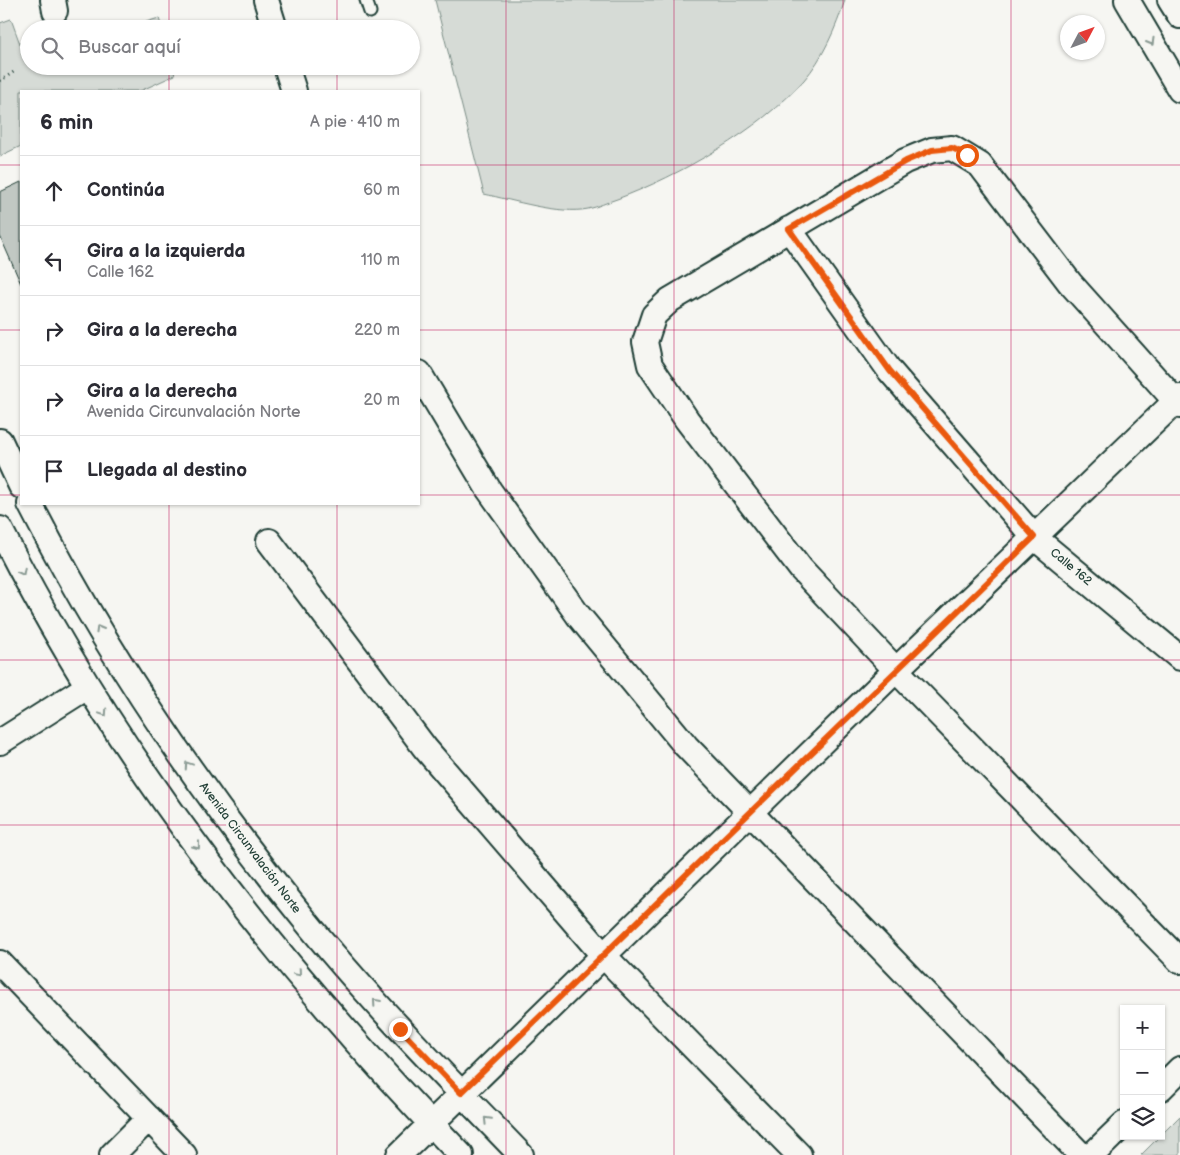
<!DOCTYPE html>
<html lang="es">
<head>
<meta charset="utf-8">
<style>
  :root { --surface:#fff; --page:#f2f2f3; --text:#2b2b33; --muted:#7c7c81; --line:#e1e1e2 }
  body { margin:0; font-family:"Balsamiq Sans",sans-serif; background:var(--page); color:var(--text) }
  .controls { position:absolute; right:15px; bottom:15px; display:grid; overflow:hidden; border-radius:0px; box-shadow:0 1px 4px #0004 }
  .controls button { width:45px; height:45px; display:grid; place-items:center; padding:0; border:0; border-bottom:1px solid var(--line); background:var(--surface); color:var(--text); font:25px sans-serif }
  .compass { position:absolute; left:1060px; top:15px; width:45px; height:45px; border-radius:50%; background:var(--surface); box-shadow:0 1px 4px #0004; rotate:49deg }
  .stop { position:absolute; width:15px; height:15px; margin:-11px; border:4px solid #ea580c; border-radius:50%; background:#fff }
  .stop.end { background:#ea580c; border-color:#fff; box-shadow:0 1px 5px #0008 }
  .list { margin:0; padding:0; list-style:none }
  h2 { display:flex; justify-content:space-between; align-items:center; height:65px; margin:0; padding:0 20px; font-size:21px }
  h2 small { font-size:16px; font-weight:400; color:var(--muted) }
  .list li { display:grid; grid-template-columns:32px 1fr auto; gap:15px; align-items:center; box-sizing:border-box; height:70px; padding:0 20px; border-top:1px solid var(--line) }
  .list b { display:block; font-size:19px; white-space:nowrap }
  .list p { margin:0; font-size:16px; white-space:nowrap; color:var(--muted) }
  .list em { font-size:16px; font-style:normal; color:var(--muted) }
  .icon { flex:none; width:28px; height:28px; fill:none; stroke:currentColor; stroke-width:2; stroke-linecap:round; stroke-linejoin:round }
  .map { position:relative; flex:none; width:1180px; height:1155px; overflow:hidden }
  .search { position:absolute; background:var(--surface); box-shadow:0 1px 4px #0004; left:20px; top:20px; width:400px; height:55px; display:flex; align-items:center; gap:12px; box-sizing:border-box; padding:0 18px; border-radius:28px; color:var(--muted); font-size:19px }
  .panel { position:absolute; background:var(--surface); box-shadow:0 1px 4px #0004; left:20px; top:90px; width:400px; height:415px; border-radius:0px }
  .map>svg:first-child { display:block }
  .green { fill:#d6dbd6; stroke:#7a8c85 }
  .building { fill:#c1c8c3; stroke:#1f3d34 }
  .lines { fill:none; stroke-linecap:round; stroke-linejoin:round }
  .lane-casing { stroke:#1f3d34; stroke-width:15 }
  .street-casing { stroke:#1f3d34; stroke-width:28 }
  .path { stroke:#1f3d34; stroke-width:3; stroke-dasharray:1 4; stroke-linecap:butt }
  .lane { stroke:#f6f6f2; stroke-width:11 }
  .street { stroke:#f6f6f2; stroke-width:24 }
  .oneway { stroke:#8a9a93 }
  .route { stroke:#ea580c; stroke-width:6 }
  .grid { fill:none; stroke:#c2185b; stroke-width:1; stroke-opacity:0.55 }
  .labels { text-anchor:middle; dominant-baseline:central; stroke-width:5; stroke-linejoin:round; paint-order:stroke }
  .street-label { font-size:12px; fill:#1f3d34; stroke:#f6f6f2 }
</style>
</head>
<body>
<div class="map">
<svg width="1180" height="1155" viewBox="0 0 1180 1155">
  <rect width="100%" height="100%" fill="#f6f6f2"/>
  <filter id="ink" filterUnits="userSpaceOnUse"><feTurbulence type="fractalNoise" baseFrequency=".02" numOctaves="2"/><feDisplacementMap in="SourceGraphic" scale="10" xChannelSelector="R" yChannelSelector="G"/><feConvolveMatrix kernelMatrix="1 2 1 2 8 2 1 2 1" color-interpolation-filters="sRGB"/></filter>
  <g filter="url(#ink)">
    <path class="green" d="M435 0H845C836 28 823 58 804 80 760 130 679 176 617 199 607 202 598 207 588 209 560 215 512 200 484 194Z
      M159 18 162 29H123Z
      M11 19 20 44 29 53V66H172L175 75 140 91H21V146L0 156V23Z
      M1180 1116V1155H1141Z"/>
    <path class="building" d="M21 182V284L0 236V192Z"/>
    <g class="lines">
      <g class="lane-casing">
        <path id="lane" d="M366 0 370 12"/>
      </g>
      <g class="street-casing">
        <path id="street" d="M53 0 55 11
          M266 0 275 29
          M1127 0 1180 90
          M1170 0 1180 16
          M286 66 294 91
          M789 229 890 371 1034 537 1180 658
          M419 373 489 490 578 615 686 746 1081 1155
          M1180 406 1070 283 980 165 952 148 932 150 905 161 670 300 654 315 645 342 650 365 687 420 801 569 896 670 1180 961
          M0 441 21 486
          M30 504C105 651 199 790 304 919 371 1002 447 1078 521 1155
          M0 529C117 762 280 968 461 1155
          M269 541 425 748 603 955 799 1155
          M0 742 87 687
          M0 963 184 1155
          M1161 1088 1180 1069
          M112 1155 149 1118
          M399 1155 896 670 1180 397
          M1092 1155 1124 1124"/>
      </g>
      <path class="path" d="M0 81 15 71"/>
      <use href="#lane" class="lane"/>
      <use href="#street" class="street"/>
    </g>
    <defs><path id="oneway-chevron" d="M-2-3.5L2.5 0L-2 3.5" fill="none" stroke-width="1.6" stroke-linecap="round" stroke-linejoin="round" transform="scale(1.25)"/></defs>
    <g class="oneway">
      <use href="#oneway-chevron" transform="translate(1151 42) rotate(60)"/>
      <use href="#oneway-chevron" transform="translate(22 572) rotate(63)"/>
      <use href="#oneway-chevron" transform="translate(99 629) rotate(-120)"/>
      <use href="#oneway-chevron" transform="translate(104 713) rotate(56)"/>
      <use href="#oneway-chevron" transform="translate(188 765) rotate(-124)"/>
      <use href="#oneway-chevron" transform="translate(197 846) rotate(53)"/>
      <use href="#oneway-chevron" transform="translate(298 973) rotate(50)"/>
      <use href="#oneway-chevron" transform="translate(376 1002) rotate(-131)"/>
      <use href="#oneway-chevron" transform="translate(487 1120) rotate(-134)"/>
    </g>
  </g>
  <g class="lines" filter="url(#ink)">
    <path class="route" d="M400 1029 461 1093 1034 537 890 371 789 229 906 161 932 150 952 148 967 155"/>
  </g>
  <path class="grid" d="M169 0V29M337 0V29M506 0V1155M674 0V1155M843 0V1155M1011 0V1155M169 66V91M337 66V91M0 165H21M419 165H1180M0 330H21M419 330H1180M0 495H21M419 495H1180M169 504V1155M337 504V1155M0 660H1180M0 825H1180M0 990H1180"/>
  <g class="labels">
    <g class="street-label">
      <text transform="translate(1071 567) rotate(40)">Calle 162</text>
      <text transform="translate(250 848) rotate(53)">Avenida Circunvalación Norte</text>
    </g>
  </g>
</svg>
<div class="controls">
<button>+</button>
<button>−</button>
<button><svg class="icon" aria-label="layers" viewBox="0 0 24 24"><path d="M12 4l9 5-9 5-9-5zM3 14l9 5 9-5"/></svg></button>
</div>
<svg class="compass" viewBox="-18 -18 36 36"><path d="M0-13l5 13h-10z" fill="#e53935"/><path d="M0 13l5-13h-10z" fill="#7c7c81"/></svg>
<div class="stop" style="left:967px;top:155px"></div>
<div class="stop end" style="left:400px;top:1029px"></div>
<div class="search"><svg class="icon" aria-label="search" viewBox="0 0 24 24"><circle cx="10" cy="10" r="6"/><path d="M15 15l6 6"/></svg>Buscar aquí</div>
<section class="panel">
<h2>6 min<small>A pie · 410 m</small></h2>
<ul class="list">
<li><svg class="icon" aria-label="ahead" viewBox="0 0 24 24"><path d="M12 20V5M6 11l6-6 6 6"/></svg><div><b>Continúa</b></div><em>60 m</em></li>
<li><svg class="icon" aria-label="left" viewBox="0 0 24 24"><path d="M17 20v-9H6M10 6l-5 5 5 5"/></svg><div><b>Gira a la izquierda</b><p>Calle 162</p></div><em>110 m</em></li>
<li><svg class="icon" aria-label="right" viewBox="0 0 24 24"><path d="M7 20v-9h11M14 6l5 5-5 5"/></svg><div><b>Gira a la derecha</b></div><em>220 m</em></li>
<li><svg class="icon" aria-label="right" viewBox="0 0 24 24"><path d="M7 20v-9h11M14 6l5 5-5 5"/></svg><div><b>Gira a la derecha</b><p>Avenida Circunvalación Norte</p></div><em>20 m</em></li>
<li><svg class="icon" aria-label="arrive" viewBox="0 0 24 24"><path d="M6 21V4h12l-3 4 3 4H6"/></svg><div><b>Llegada al destino</b></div></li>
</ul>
</section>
</div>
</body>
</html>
